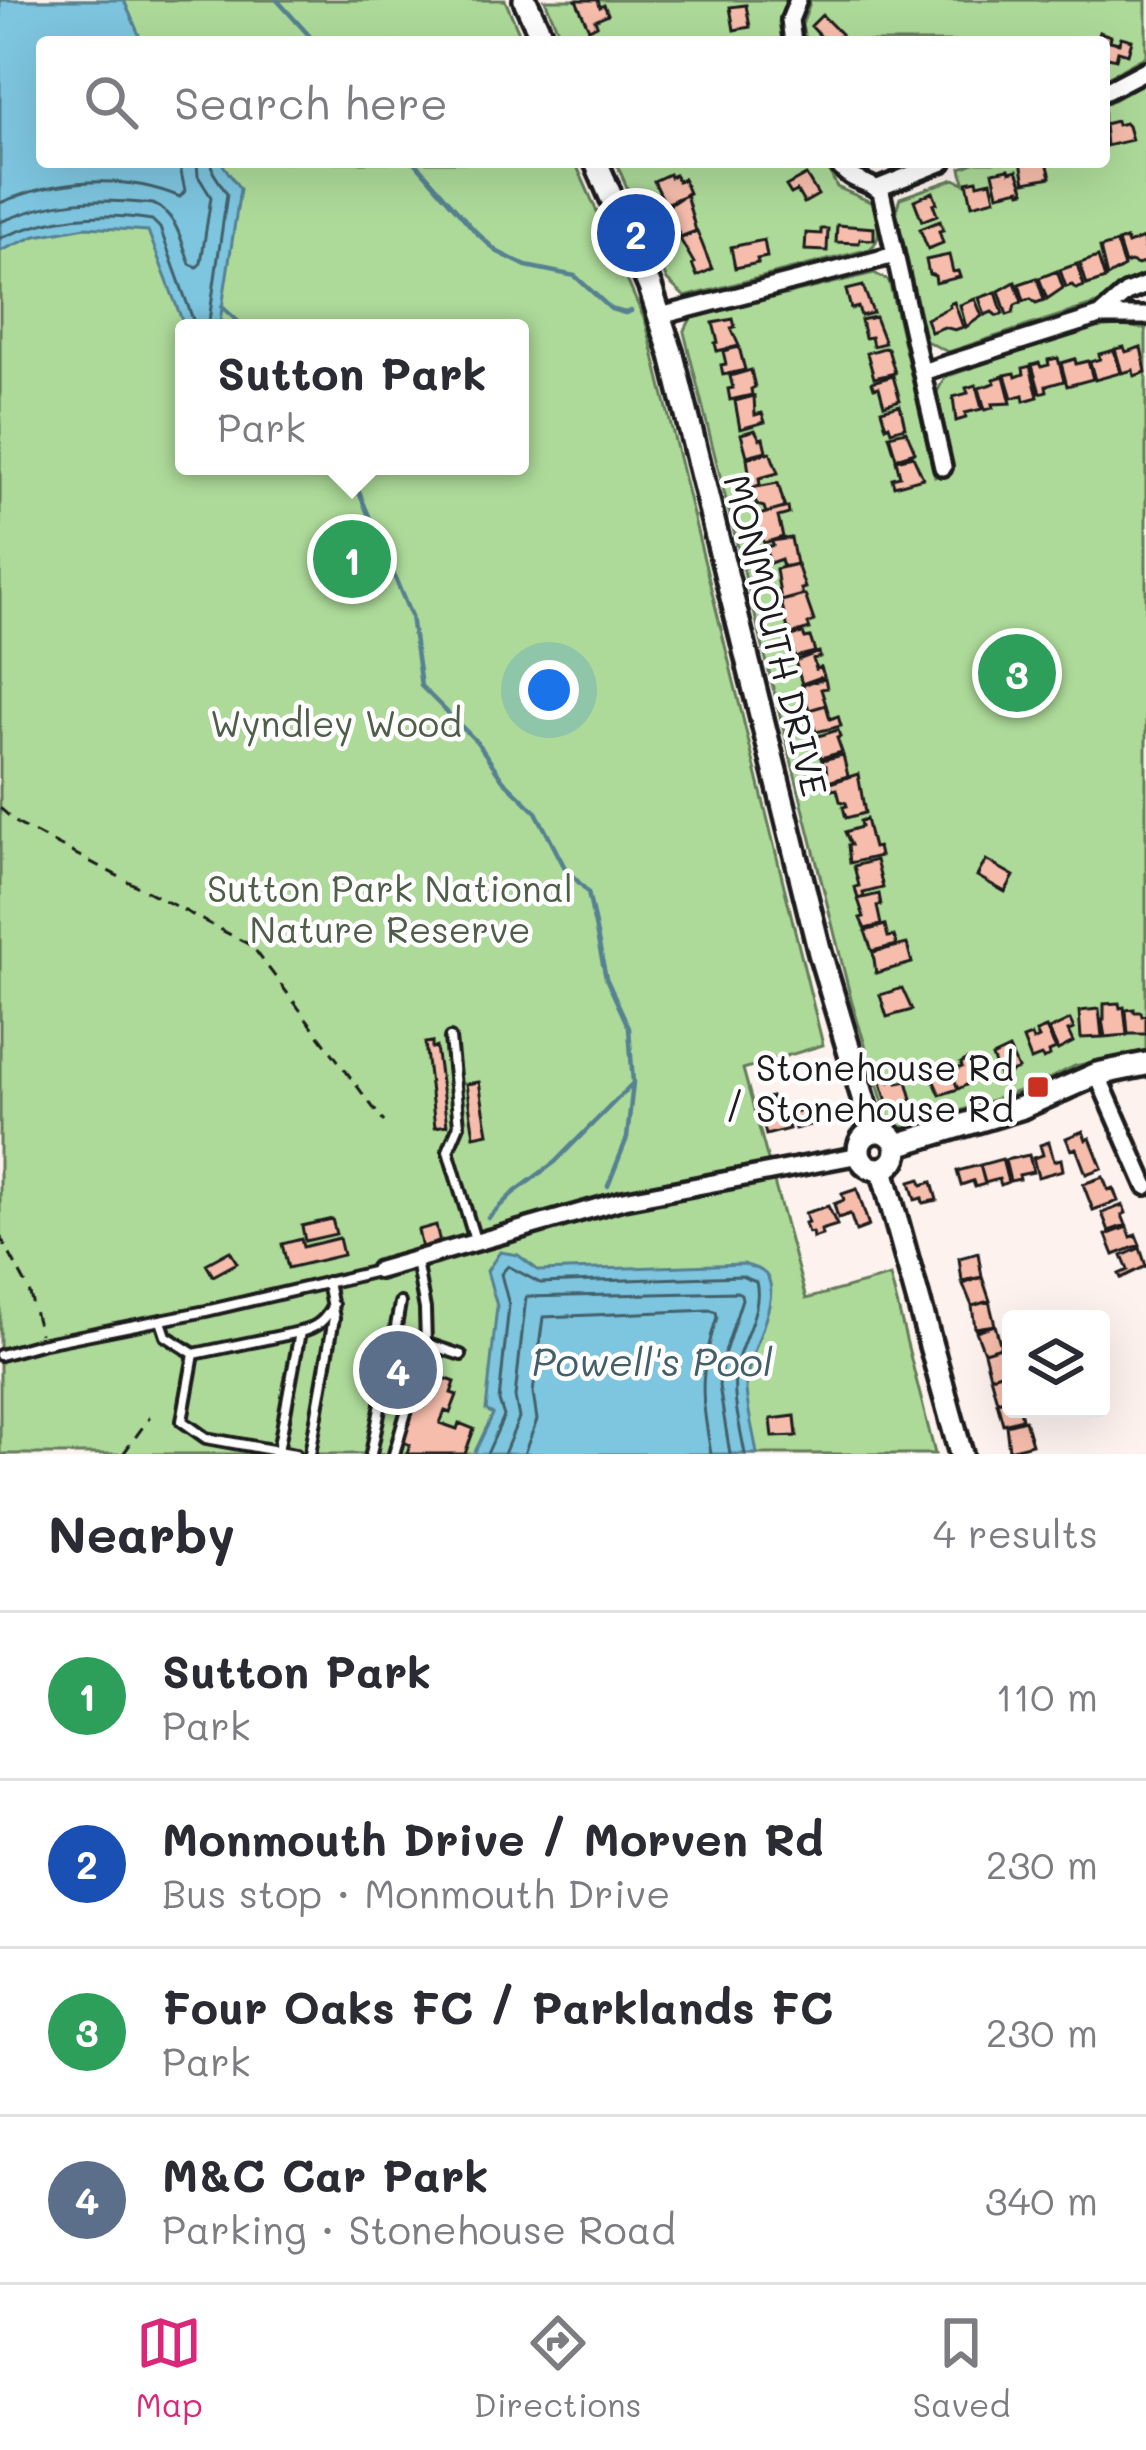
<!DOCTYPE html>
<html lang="en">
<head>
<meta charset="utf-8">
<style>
  :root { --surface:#fff; --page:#f7f7f7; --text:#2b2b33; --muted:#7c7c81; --line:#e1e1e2; --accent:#db2777 }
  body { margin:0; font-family:Mali,sans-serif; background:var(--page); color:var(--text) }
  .controls { position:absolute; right:36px; bottom:36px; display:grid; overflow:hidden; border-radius:12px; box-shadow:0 12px 48px #0002 }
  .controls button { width:108px; height:108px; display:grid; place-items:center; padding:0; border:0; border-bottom:3px solid var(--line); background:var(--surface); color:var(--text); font:60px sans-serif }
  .you { position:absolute; left:549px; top:690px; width:42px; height:42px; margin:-30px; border:9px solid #fff; border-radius:50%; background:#1a73e8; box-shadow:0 0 0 18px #1a73e833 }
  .badge { display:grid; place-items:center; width:78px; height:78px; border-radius:50%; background:var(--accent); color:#fff; font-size:39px; font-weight:700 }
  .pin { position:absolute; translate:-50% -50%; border:6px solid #fff; box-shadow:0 3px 12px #0006 }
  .popup { position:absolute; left:175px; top:319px; width:354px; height:156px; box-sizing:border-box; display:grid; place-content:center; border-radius:12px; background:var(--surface); filter:drop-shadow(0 3px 9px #0005); font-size:39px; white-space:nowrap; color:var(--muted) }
  .popup b { font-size:45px; color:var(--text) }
  .popup::after { content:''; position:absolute; left:50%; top:100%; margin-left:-24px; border:24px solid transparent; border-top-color:var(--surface) }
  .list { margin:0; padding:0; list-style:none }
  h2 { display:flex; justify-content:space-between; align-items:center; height:156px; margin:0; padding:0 48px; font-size:51px }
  h2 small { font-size:39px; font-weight:400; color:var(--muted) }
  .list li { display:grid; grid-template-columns:78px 1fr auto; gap:36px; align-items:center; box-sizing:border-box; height:168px; padding:0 48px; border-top:3px solid var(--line) }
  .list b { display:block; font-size:45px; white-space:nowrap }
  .list p { margin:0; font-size:39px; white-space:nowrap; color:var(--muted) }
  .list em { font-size:39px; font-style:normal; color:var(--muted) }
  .icon { flex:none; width:66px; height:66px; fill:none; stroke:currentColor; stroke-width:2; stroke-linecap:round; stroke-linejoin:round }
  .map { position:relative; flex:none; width:1146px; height:1454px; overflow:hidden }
  .search { position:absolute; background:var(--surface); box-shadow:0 12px 48px #0002; left:36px; right:36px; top:36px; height:132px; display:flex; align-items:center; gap:30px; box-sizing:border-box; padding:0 42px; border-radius:12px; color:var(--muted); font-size:45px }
  .sheet { height:828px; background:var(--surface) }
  nav { display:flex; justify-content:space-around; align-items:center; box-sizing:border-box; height:168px; border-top:3px solid var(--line); background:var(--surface); font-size:33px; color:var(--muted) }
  nav a { display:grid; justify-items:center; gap:6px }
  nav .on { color:var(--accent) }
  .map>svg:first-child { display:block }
  .green { fill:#adda99; stroke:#647b5a; stroke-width:3; fill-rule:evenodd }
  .water { fill:#7ec5df; stroke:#578191; stroke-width:3 }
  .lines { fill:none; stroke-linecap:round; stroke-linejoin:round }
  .shore { stroke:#43606a; stroke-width:3 }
  .stream { stroke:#578191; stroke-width:4.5 }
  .building { fill:#f6bdac; stroke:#1c1c1c; stroke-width:3 }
  .lane-casing { stroke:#1c1c1c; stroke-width:16 }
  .street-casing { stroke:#1c1c1c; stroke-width:24 }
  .secondary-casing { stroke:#1c1c1c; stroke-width:30 }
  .path { stroke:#1c1c1c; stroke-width:3; stroke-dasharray:12 9; stroke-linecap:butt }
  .lane { stroke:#fff; stroke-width:8 }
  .street { stroke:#fff; stroke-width:15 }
  .secondary { stroke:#fff; stroke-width:21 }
  .poi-dot { fill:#c8321e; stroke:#fff; stroke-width:4.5 }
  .labels { text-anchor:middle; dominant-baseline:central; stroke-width:9; stroke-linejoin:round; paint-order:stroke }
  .street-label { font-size:36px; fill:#1c1c1c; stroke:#fff }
  .park-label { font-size:36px; fill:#4f5e48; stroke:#fff }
  .poi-label { font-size:36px; fill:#1c1c1c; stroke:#fff; text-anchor:end }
  .water-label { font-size:39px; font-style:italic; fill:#43606a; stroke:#fff }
</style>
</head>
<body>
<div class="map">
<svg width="1146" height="1454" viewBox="0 0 1146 1454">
  <rect width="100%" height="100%" fill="#fdf2ee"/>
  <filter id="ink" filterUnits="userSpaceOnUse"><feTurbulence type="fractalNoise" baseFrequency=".00833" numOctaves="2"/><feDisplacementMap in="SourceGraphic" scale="24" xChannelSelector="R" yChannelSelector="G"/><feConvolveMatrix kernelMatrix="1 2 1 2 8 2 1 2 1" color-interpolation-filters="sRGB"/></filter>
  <g filter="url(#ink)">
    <path class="green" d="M0 0H505L523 42H42V162H575L646 323 823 1045 743 1069 806 1299 890 1276 935 1454H0ZM184 328H520V466H184Z
      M545 0H786L779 22 782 42H563Z
      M811 0H1146V56L1104 79V42H806L802 25Z
      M1146 82V276C1127 281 1114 299 1096 304 1047 319 997 336 948 352L926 341 896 210 900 198 954 179 964 183 961 168 976 162H1104V105Z
      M616 162H825L837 187 873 203C877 221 885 236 870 249L685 297 667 280Z
      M874 273 889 281 935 477 953 469 937 392 945 377 1089 328 1122 326 1146 329V1054L1105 1059 1075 1066 1034 1086 912 1127H900L889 1122 852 1003 684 332 691 318Z"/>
    <path class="water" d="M0 0H124L142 42H42V162H221L240 189 219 328H185L148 231 86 227 36 236 0 251Z
      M500 1252 518 1255 539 1271 744 1264C753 1268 764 1269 768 1278 781 1302 745 1358 746 1388 747 1410 754 1433 757 1454H474L493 1414 486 1410 497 1306 487 1271Z"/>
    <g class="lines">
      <path class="shore" d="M0 203C56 179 124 173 180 197L185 191 179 162
        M0 222C56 199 93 198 153 204 177 214 181 241 190 264L197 267 201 263 211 197 198 176 197 162
        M0 238C52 217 96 211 152 220L160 228 196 328
        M208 328 227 194 213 172 212 162
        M487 1454 504 1416 499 1401 509 1305 501 1274 508 1266 540 1283 741 1276 756 1282C763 1309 742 1339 736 1366 731 1395 740 1426 745 1454
        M504 1454 519 1418 515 1397 526 1297 737 1292 741 1294 742 1299 723 1358 719 1386 730 1454
        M524 1454 537 1420 533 1393 543 1317 711 1310 716 1312 717 1317C698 1377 701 1393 711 1454"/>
      <path class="stream" d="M277 0 315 42
        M415 162 474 230 496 251 526 266 575 276 611 309 625 313 631 311
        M222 307 245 328
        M348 466 411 616 421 686 477 742 503 780 536 812 565 868 588 892 606 978 629 1028 633 1083 555 1162 512 1194 488 1218
        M608 1186 627 1138 633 1083"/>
    </g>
    <path class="building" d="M576 0H598L600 7 604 5 608 14 595 20 597 25 589 29Z
      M746 5 750 27 734 30 730 7Z
      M822 15 841 34 833 42H826L811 26Z
      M1099 32 1111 36 1110 41 1119 43 1121 37 1132 40 1128 54 1118 51 1116 59 1104 56V42H1096Z
      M1116 121 1117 125 1125 123 1128 126 1132 140 1106 146 1104 124Z
      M1021 162H1047L1051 177 1025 182Z
      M1009 169 1010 172 1017 170 1025 191 1021 192 1020 189 998 194 993 172Z
      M669 174 670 177 675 175 678 181 683 179 689 193 665 204 654 181Z
      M806 175 818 195 804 203 797 191 791 194 786 186Z
      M977 180 978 184 991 181 995 199 972 205 967 182Z
      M933 192 937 203 933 204 937 215 922 221 914 200Z
      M686 194 696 231 680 237 677 229 674 230 665 208Z
      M940 221 943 230 939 231 943 243 928 249 920 229Z
      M837 225 874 228V240L860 239 859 243 836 242Z
      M821 229H828L827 251 805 250 806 233 821 234Z
      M697 231 712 269 697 276 692 264 694 263 680 239Z
      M1143 238 1146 262 1138 265 1131 262 1125 264 1118 242 1126 239 1128 244Z
      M764 240 767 257 757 259 758 263 735 268 731 247Z
      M1116 243 1124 267 1107 277 1100 248Z
      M949 255 953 272 958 271 960 277 936 283 935 276 929 274 926 260Z
      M1098 257 1105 279 1087 285 1080 263Z
      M1077 264 1084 286 1076 289 1072 285 1066 287 1060 270Z
      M1057 271 1063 288 1047 299 1039 278Z
      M1037 278 1044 300 1036 303 1031 299 1024 301 1019 284Z
      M1015 282 1022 302 1015 305 1013 313 1007 315 999 291Z
      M863 286 873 313 861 316 858 307 851 309 846 290Z
      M996 292 1003 314 997 316 992 312 985 315 979 298Z
      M975 299 982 316 966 327 960 305Z
      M954 302 963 327 955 330 944 327 931 332 926 319 950 307 949 304Z
      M875 317 885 343 873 346 871 337 865 338 861 320Z
      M733 319 735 327 731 328 739 346 717 351 715 343 718 342 713 323Z
      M739 347 745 370 723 375 721 365 726 364 723 351Z
      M1124 347 1126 352 1141 347 1146 372 1134 376 1133 370 1122 373 1115 349Z
      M884 348 888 349 895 373 874 378 867 353Z
      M1114 350 1120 373 1095 380 1090 362 1100 359 1099 354Z
      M1058 358 1064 381 1046 386 1047 391 1040 393 1032 365 1039 363 1041 367 1049 365 1048 360Z
      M1075 359 1076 364 1088 361 1093 379 1067 386 1061 363Z
      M1030 366 1038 397 1024 401 1023 395 1012 398 1005 375 1015 373 1016 377 1024 374 1023 368Z
      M751 370 755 387 751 389 752 395 730 400 728 389 733 388 730 376Z
      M893 376 900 400 884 405 879 387 874 388 872 382Z
      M1004 376 1011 403 992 404 993 408 985 410 979 388 995 383 994 379Z
      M976 385 982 409 965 413 966 418 956 421 953 397 968 393 966 388Z
      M754 396 755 415 762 413 765 422 740 429 735 401Z
      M900 405 905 427 891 431 889 425 886 427 881 410Z
      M755 430 760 439 763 438 766 451 747 456 741 434Z
      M906 431 915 452 896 458 889 435Z
      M770 452 778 473 759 478 760 485 751 488 747 458Z
      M913 456 923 478 894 486 892 478 900 476 896 460Z
      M778 483 785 508 766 513 764 507 757 505 751 488Z
      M788 507 789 514 778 517 783 537 764 543 755 516Z
      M791 538 796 564 783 567 781 559 770 563 765 548 773 545 772 541Z
      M797 564 805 588 801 589 803 595 781 601 776 569Z
      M805 595 814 621 808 624 810 629 792 634 790 629H788L781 601Z
      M803 633 805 638 810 637 815 652 795 657 791 636Z
      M819 652 820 657 813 659 816 669 821 667 824 676 802 684 795 661Z
      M825 679 827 688 821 689 826 705 809 710 802 685Z
      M826 705 830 719 838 716 841 726 816 732 809 710Z
      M838 730 840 737 837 738 842 752 821 758 815 737Z
      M843 755 848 776 828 782 826 766 824 767 822 760Z
      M858 774 865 813 846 818 843 807 847 806 846 803 840 801 837 789 832 790 830 783Z
      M866 819 873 848 878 847 880 856 850 863 848 845H851L845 832 861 827 860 821Z
      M876 860 883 888 863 893 864 897 858 899 855 887 859 886 854 866Z
      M986 860 1014 876 1005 892 977 876Z
      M879 894 881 905 877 906 881 925 865 929 860 918 864 917 858 899Z
      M885 925 888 937 894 936 897 945 872 951 865 931Z
      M907 944 912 963 876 973 873 952Z
      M902 988 912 1010 887 1017 880 995Z
      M1119 1003 1120 1008 1124 1007 1127 1035 1105 1037 1102 1020H1104V1004Z
      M1099 1009 1102 1037 1081 1038 1079 1011Z
      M1134 1009V1012H1141L1142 1016 1146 1015V1034H1128L1126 1010Z
      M1070 1020 1074 1029 1068 1031 1073 1042 1058 1050 1049 1030Z
      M1046 1028 1056 1049 1049 1052 1050 1056 1043 1059 1041 1056 1031 1060 1023 1039 1031 1036 1033 1041 1039 1038 1036 1032Z
      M432 1042V1048L436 1047 447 1125 435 1127 425 1043Z
      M1009 1049 1018 1069 1000 1077 992 1057Z
      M968 1059 976 1080 958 1089 951 1071 962 1067 961 1063Z
      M951 1071 958 1089 940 1095 932 1077Z
      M888 1073 890 1082 896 1080 898 1083 907 1081 912 1099 896 1106 895 1103 888 1105 879 1076Z
      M479 1082 488 1133 474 1136 466 1084Z
      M771 1097 774 1109 783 1107 789 1129 766 1135 758 1101Z
      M816 1106 821 1122 795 1129 791 1113Z
      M1083 1131 1086 1140 1090 1138 1102 1168 1086 1174 1076 1148 1071 1150 1066 1138Z
      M1049 1142 1054 1161 1061 1159 1063 1170 1038 1177 1033 1158 1043 1155 1040 1145Z
      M1029 1155 1033 1172 1019 1175 1020 1179 1010 1181 1005 1160Z
      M1002 1159 1008 1182 1001 1185 999 1179 985 1183 980 1165Z
      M980 1165 985 1184 975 1187 973 1181 961 1185 957 1171Z
      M1103 1177 1108 1190 1113 1188 1118 1201 1093 1210 1083 1184Z
      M920 1179 922 1185 932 1182 937 1200 923 1203 922 1198 915 1200 910 1182Z
      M857 1189 869 1226 856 1231 850 1214 838 1218 834 1204 844 1200 842 1194Z
      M1123 1205 1126 1213 1122 1215 1126 1225 1109 1231 1102 1213Z
      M828 1206 837 1225 821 1230 822 1235 813 1238 812 1232 808 1233 805 1223 808 1222 805 1213Z
      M332 1219 336 1234 305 1241 302 1226Z
      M436 1225 440 1244 422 1249 418 1230Z
      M1127 1227 1131 1237 1136 1235 1140 1245 1114 1255 1106 1235Z
      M339 1238 343 1255 288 1268 282 1244 301 1239 303 1247Z
      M1140 1248 1146 1266 1121 1278 1119 1274 1128 1270 1122 1256Z
      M230 1251 237 1263 213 1276 206 1264Z
      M978 1253 982 1277 962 1281 959 1258Z
      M982 1277 990 1301 972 1306 963 1284Z
      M989 1301 995 1325 975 1328 972 1306Z
      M995 1325 1001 1347 984 1352 976 1331Z
      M1001 1347 1008 1371 990 1376 984 1352Z
      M1009 1371 1011 1397 997 1401 990 1376Z
      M436 1375 455 1382 451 1393 457 1395 450 1413 445 1411 440 1423 457 1429 459 1423 474 1429 465 1454H407L410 1445 402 1441 416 1403 424 1406Z
      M1011 1398V1409H1020L1022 1419 1003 1424 997 1402Z
      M795 1416 797 1436 773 1437 771 1419Z
      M1025 1420 1032 1444 1009 1450 1006 1425Z"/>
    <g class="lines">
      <g class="lane-casing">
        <path id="lane" d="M450 1038 459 1125 448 1151 475 1240
          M161 1321 166 1336 194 1354
          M395 1333 400 1303
          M0 1355 40 1344 206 1311 377 1271
          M278 1451 206 1438 182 1421 194 1354 300 1332
          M295 1454 278 1451 300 1332C317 1327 325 1321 333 1305
          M310 1454 334 1318 327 1282
          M371 1454 395 1333 461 1355
          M394 1454 426 1344 425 1309 416 1261"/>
      </g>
      <g class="street-casing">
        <path id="street" d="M793 42 790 20 798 0
          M1104 92 1146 70
          M836 162C852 184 866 179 881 192L943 467
          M878 188 943 162
          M660 316 895 255
          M1100 316 1126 293 1146 285
          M922 372 1100 316H1146
          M1097 1074 1146 1186
          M379 1270 623 1200 860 1155"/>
      </g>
      <g class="secondary-casing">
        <path id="secondary" d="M525 0 544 42
          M596 162 650 287 672 355 820 953 873 1131
          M859 1150a19 19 0 1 1 38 0a19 19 0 1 1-38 0Z
          M897 1145 1020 1108 1097 1074 1146 1064
          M882 1169 961 1454"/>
      </g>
      <path class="path" d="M0 808 18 824 252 946 384 1122
        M0 1236 29 1290 40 1334
        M123 1454 150 1417"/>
      <use href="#lane" class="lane"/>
      <use href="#street" class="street"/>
      <use href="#secondary" class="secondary"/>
    </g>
  </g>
  <rect class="poi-dot" x="1026" y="1075" width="24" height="24" rx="6"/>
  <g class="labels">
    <g class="street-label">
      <text transform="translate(777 635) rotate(76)">MONMOUTH DRIVE</text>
    </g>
    <g class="park-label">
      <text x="336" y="722">Wyndley Wood</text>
      <text x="390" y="887">Sutton Park National<tspan x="390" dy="41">Nature Reserve</tspan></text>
    </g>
    <g class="poi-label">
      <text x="1014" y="1066">Stonehouse Rd<tspan x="1014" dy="41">/ Stonehouse Rd</tspan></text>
    </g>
    <g class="water-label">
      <text x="652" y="1360">Powell's Pool</text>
    </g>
  </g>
</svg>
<div class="controls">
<button><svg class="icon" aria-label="layers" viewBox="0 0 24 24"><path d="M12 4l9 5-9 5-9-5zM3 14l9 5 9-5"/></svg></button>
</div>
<div class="you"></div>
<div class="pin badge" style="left:352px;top:559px;background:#2e9e5b">1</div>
<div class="popup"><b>Sutton Park</b>Park</div>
<div class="pin badge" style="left:636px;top:233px;background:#1a4fb4">2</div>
<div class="pin badge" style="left:1017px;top:673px;background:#2e9e5b">3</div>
<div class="pin badge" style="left:398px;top:1370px;background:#5c6f8a">4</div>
<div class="search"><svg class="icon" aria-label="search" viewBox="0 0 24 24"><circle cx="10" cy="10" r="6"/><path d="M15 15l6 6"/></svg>Search here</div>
</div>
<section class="sheet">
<h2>Nearby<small>4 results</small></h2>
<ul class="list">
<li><span class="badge" style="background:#2e9e5b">1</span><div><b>Sutton Park</b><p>Park</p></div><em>110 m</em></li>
<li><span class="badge" style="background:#1a4fb4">2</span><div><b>Monmouth Drive / Morven Rd</b><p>Bus stop · Monmouth Drive</p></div><em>230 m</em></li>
<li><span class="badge" style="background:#2e9e5b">3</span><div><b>Four Oaks FC / Parklands FC</b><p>Park</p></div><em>230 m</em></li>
<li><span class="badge" style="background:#5c6f8a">4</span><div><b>M&amp;C Car Park</b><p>Parking · Stonehouse Road</p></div><em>340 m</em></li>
</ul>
</section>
<nav>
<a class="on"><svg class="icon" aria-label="map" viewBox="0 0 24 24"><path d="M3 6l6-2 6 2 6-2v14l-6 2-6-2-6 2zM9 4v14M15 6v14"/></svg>Map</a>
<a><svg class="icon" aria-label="directions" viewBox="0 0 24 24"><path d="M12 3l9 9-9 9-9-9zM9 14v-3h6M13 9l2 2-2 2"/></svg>Directions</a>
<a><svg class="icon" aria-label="saved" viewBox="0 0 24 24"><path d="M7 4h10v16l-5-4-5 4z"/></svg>Saved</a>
</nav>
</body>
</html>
